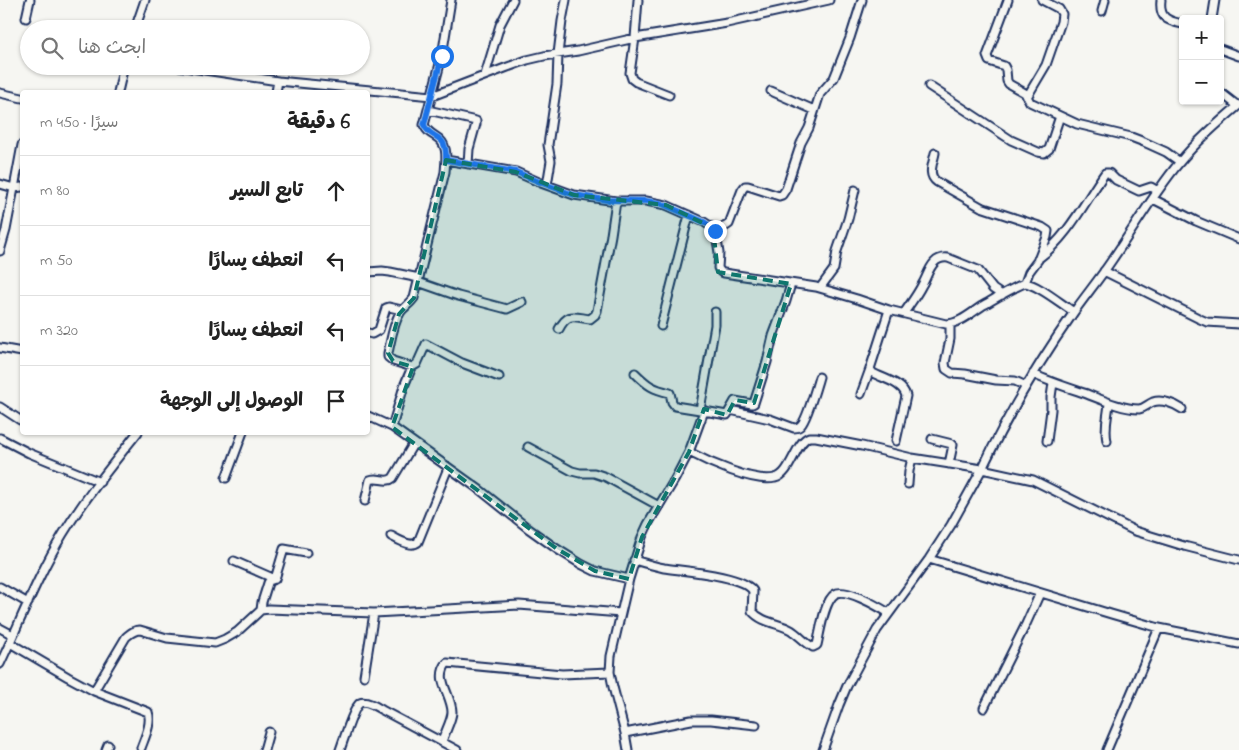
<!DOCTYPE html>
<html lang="ar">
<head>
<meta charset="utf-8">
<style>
  :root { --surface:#fff; --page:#f6f6f6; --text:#222; --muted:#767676; --line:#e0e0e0 }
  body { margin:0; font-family:"Indie Flower","Playpen Sans Arabic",sans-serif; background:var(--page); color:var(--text); direction:rtl }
  .controls { position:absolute; right:15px; top:15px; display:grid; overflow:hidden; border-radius:5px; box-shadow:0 1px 4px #0004 }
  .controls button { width:45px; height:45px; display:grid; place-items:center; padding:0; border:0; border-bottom:1px solid var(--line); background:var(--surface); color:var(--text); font:25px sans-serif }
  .stop { position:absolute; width:15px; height:15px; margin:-11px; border:4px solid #1a73e8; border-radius:50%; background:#fff }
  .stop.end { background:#1a73e8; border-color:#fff; box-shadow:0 1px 5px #0008 }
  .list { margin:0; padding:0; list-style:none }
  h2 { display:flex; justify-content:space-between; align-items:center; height:65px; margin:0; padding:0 20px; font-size:21px }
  h2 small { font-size:16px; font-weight:400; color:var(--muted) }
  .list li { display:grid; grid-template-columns:32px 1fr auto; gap:15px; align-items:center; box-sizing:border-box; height:70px; padding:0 20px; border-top:1px solid var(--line) }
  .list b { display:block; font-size:19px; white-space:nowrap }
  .list em { font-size:16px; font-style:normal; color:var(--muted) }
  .icon { flex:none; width:28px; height:28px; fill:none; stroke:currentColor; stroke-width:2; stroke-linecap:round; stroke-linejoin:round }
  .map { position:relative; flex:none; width:1239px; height:750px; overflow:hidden; direction:ltr }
  .search { position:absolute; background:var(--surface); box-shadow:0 1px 4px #0004; left:20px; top:20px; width:350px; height:55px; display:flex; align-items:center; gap:12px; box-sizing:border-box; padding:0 18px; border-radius:28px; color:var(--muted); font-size:19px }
  .panel { position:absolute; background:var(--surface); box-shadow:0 1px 4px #0004; left:20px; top:90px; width:350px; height:345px; border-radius:5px; direction:rtl }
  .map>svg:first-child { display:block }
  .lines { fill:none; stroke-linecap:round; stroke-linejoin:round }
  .minor-casing { stroke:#1b2f5e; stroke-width:11 }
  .minor { stroke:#f6f6f2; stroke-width:7 }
  .route { stroke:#1a73e8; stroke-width:6 }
  .marked { fill:#0f766e; fill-opacity:0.2; stroke:#0f766e; stroke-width:4; stroke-dasharray:10 6; stroke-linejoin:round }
</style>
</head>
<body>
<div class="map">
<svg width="1239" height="750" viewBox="0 0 1239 750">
  <rect width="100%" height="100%" fill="#f6f6f2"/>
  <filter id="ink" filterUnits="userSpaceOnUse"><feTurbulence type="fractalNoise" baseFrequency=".02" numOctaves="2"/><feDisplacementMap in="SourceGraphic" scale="10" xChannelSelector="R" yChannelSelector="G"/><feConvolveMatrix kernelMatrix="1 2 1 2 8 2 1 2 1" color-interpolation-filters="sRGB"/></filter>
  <g filter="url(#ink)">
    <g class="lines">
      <g class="minor-casing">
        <path id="minor" d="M638 0 635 38 630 73 632 79 636 82 669 95
          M1008 0 987 56 989 61 1004 66 1006 70 1007 81 1009 84 1025 93 1030 102 1077 124 1131 137 1144 142 1166 152 1180 162
          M1161 0C1159 18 1167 21 1183 24
          M1102 11 1105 0
          M26 18 30 0
          M1212 19 1215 0
          M135 29 145 0
          M1220 49 1239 56
          M178 66 278 81 432 96 505 68 527 60 544 56 578 51 635 38 727 23 829 0
          M485 75 500 25 513 0
          M929 86 1011 140 1038 152 1044 153 1049 149 1060 116
          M771 91 814 110
          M118 92 124 66
          M276 92 278 81
          M1220 92 1238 106
          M0 93 22 98
          M1027 97 1046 65 1061 22 1062 14 1059 9 1042 0
          M428 110 476 121V124L469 149 468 164
          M935 153C933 164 927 175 937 182L981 207 1042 227 1048 231 1047 237 1038 260 1029 272 1025 283
          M446 160 516 172 541 183 574 195 616 201H646L666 205 704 222 713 228 715 231 717 240 719 253 718 268 721 272 724 273 816 287 857 299 889 310 946 324C959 324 971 313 982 306 996 298 1010 289 1025 283 1039 285 1061 304 1074 312
          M0 184 14 188 22 145
          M547 185 551 161 548 145 557 84 558 54 562 21 566 0
          M1153 199 1196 221 1239 239
          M714 230 726 226 729 224 742 190 745 186H748L779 196 782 195 786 189 801 143 809 128 820 94 834 78 850 38 862 0
          M0 251 6 230 14 188 22 187
          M1038 259C1068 237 1084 203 1105 173H1109L1116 180 1139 191 1151 187 1158 191
          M1104 271 1200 319 1207 322 1239 324
          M368 272 382 271 390 272 419 278
          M418 282 458 296 507 309 522 302
          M820 288 834 269 837 251 848 219 855 190
          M889 310 870 369 873 373C884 379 903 383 906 396L896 441
          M904 313C910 304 917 295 922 285 929 274 931 256 948 258L978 270 993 289 1002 295
          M950 324V339L945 363 946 369 952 373 965 374 996 380 1015 381 1026 386
          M661 326 689 215
          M559 329C568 312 574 317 590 319L595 315 597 311 611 235 616 201
          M368 333 372 334 379 330 386 308 389 307 402 310
          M0 348 22 352
          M412 367 417 364 426 344 462 363 499 377
          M635 373C648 386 653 389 670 393L672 402 675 406 700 410
          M1033 374C1050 382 1066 387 1084 393 1100 399 1122 409 1139 409 1145 408 1148 404 1153 402 1162 399 1175 404 1182 409
          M861 394 870 369
          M0 407 20 420
          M730 410 770 419 794 428C797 428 799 428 801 425 807 419 816 387 819 377
          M704 411 700 410 715 325V312
          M368 416 392 427 480 490 529 529 557 549 581 564 595 571 629 579
          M392 427 404 386 412 367 393 361 388 357V353C391 340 393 324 400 313 404 307 410 304 414 298L445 172C446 158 449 144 435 136 430 133 427 131 424 125L442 56 451 0
          M0 438 29 453 100 482
          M932 439 952 444 953 445 949 464
          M1047 441 1051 410V397L1053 383
          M1107 441C1104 428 1108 416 1109 403
          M528 447 572 471 580 473H594L606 477 659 506
          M689 452 704 411 727 415 735 401 752 404 754 403 767 362 773 336 786 301 791 284
          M226 478 243 432
          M908 484 909 471 912 458
          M365 501 370 480C378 476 386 484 393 478L414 443
          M391 536C399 540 411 548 418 542L448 468
          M929 559 1111 614 1159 628 1239 644
          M634 560C644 563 654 566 664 568 683 571 743 575 753 591L752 611C762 623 779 623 791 630 799 635 805 643 813 647L817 645C820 633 824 601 835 594 845 587 879 607 889 613
          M234 561 275 579
          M0 587 28 603
          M261 610 262 602 268 583 269 581 275 579 284 549 306 553
          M0 628 13 635
          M10 643 68 677 94 691 126 637C131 633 134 630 140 630L167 638 215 643 225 639 237 632 261 610 269 609 374 613 519 605 621 613
          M0 664C21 620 38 575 63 534 85 498 112 465 138 432
          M364 676 374 613
          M94 691 148 712C152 723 145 737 141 748
          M984 708 1026 624 1040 593
          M625 733 691 720H711L756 725
          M442 742C444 734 452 720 452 712 452 695 434 679 447 663L562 674 610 672
          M106 750 108 745
          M264 750 269 732
          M340 750C343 742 354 706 360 703 366 700 377 707 382 710L457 750
          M628 750 625 733 613 687 610 672 611 656 629 579 642 537 648 524 675 479 689 452C708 462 754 483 775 478 791 475 795 442 809 437 810 437 814 437 816 437L862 446 912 458 982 469C1008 414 1039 362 1074 312 1086 295 1100 278 1112 260 1134 228 1154 193 1179 163 1196 142 1218 123 1239 105
          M823 750 839 705 847 686 877 630 929 559 951 525 982 469 1033 480 1135 531 1184 546 1239 560
          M1107 750 1159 628"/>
      </g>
      <use href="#minor" class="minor"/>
    </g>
  </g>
  <g class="lines" filter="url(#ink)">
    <path class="route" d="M442 56 424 125C432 142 447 131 446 160L516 172 542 183 574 195 606 200 646 201 660 203 704 222 713 228 715 231"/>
  </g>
  <path class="marked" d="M446 160 516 172 574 195 666 205 713 228 718 272 791 284 754 403 735 400 727 415 704 409 689 452 642 537 629 579 595 571 557 549 392 427 413 367 393 361 388 353 399 314 414 298Z"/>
</svg>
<div class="controls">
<button>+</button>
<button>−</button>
</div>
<div class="stop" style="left:442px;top:56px"></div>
<div class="stop end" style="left:715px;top:231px"></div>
<div class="search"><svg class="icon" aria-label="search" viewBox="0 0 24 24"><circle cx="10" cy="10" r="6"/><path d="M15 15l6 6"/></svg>ابحث هنا</div>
<section class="panel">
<h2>6 دقيقة<small>سيرًا · 450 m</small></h2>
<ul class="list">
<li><svg class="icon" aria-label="ahead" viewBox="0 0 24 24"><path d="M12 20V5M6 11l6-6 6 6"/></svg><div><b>تابع السير</b></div><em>80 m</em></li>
<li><svg class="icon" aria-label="left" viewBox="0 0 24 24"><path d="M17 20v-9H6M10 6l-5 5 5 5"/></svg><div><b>انعطف يسارًا</b></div><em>50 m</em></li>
<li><svg class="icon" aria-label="left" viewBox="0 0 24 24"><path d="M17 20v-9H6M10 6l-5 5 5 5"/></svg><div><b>انعطف يسارًا</b></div><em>320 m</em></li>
<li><svg class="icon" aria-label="arrive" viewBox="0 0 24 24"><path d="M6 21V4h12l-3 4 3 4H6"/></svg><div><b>الوصول إلى الوجهة</b></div></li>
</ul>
</section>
</div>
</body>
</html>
